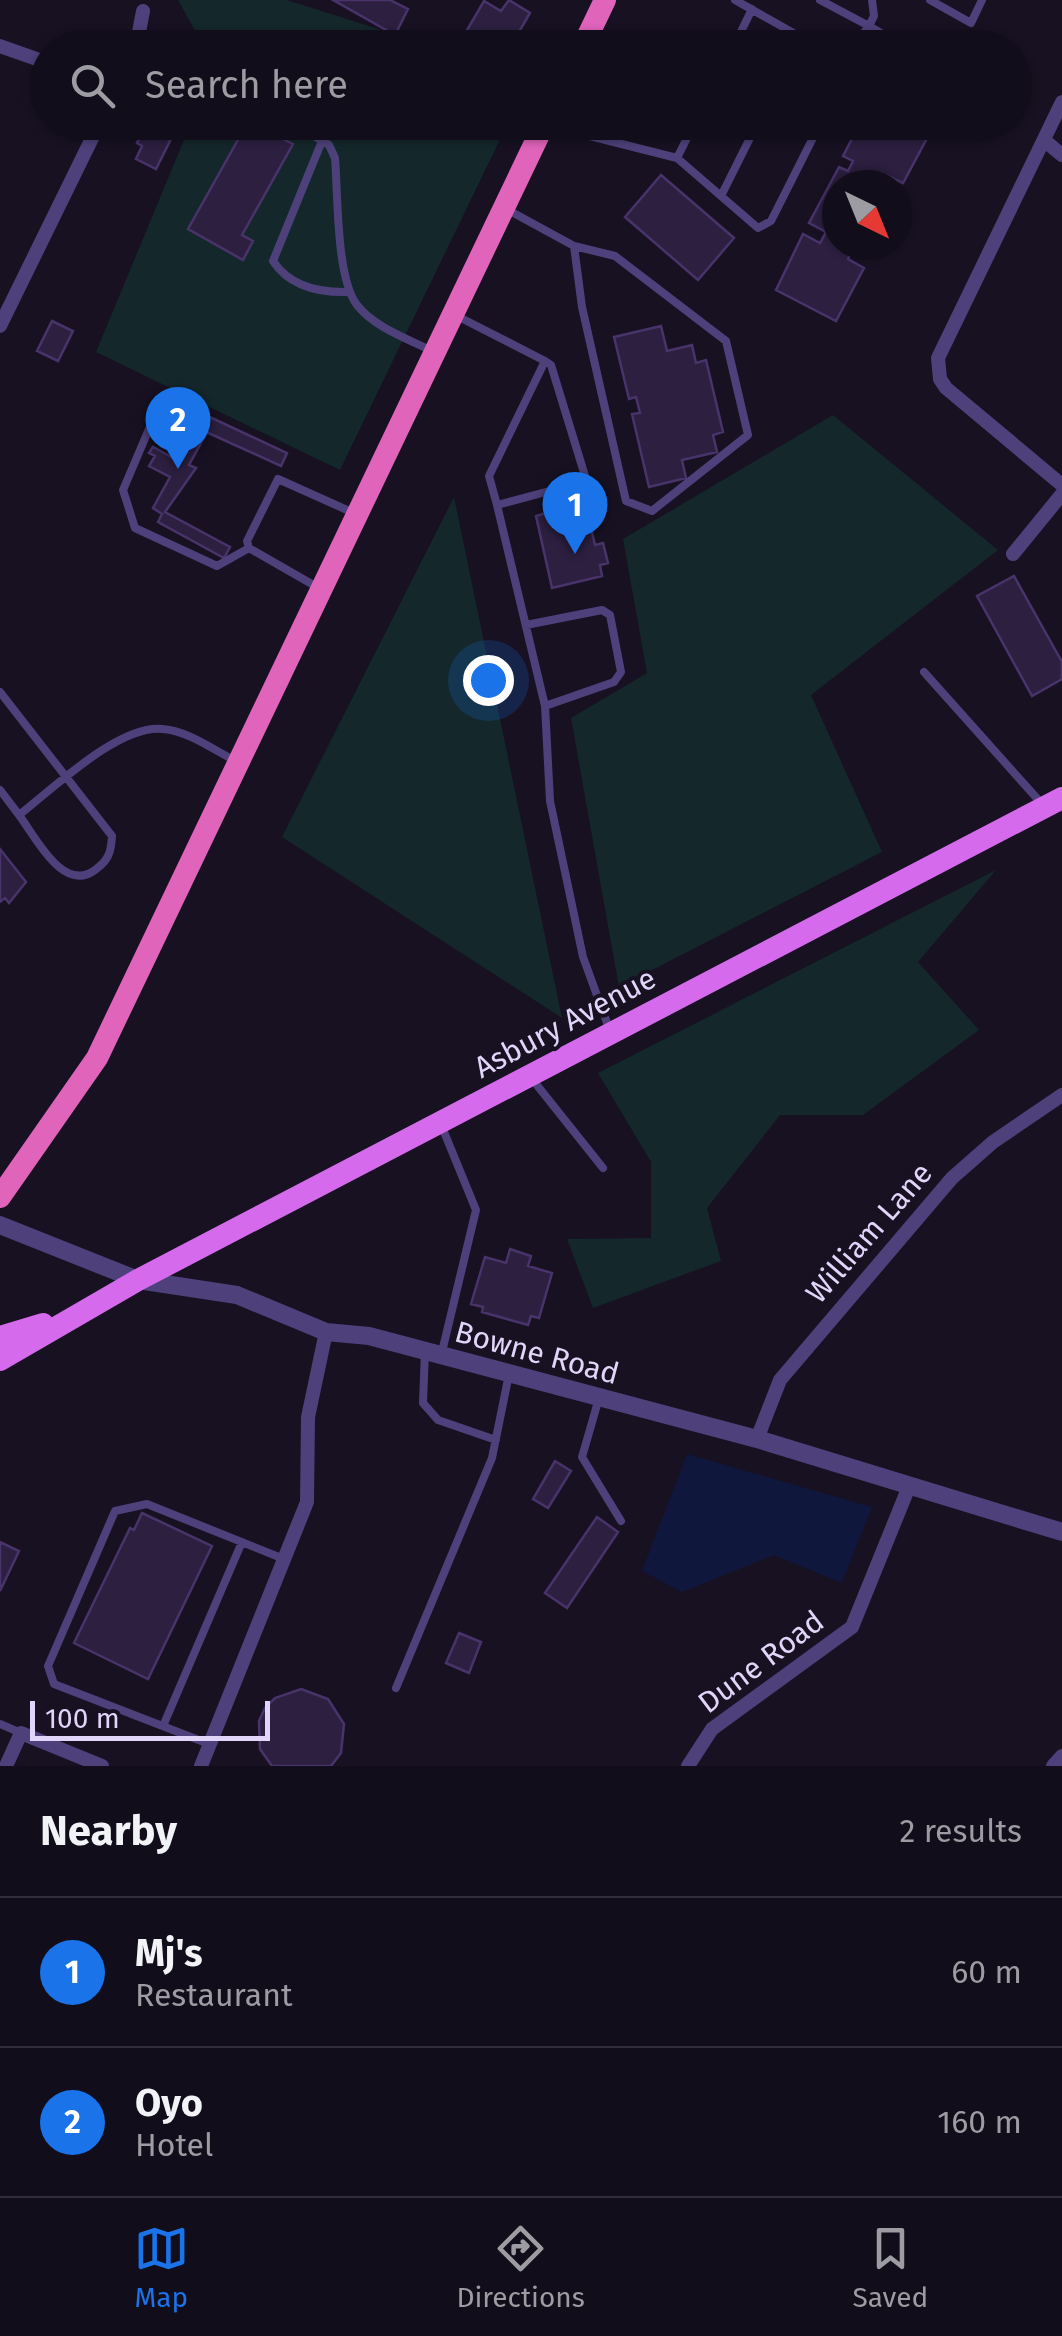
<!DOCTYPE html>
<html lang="en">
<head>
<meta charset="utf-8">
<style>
  :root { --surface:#110d1a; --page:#1e1b27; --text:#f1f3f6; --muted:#9c9ca2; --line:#302d39; --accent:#1a73e8 }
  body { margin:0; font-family:"Fira Sans",sans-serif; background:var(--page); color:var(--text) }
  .compass { position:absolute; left:822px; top:170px; width:90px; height:90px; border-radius:50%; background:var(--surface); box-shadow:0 2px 8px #0004; rotate:137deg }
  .scale { position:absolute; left:30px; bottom:25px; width:240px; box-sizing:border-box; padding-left:10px; border:5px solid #e1d6fa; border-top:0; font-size:28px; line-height:35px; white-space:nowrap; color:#e1d6fa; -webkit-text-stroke:8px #171122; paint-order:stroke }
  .you { position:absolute; left:488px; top:680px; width:35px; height:35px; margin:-25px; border:8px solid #fff; border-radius:50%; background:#1a73e8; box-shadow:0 0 0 15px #1a73e833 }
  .badge { display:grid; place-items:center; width:65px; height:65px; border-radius:50%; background:var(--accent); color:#fff; font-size:32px; font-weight:700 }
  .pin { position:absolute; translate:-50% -82px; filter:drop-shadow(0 2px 5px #0008) }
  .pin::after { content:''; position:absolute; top:52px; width:35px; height:30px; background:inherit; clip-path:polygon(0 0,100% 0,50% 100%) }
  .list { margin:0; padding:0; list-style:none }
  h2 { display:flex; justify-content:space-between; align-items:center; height:130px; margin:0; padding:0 40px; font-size:42px }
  h2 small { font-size:32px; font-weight:400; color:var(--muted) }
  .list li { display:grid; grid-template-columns:65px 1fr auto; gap:30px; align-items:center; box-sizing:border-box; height:150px; padding:0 40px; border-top:2px solid var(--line) }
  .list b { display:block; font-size:38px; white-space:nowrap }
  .list p { margin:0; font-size:32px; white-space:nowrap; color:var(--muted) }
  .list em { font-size:32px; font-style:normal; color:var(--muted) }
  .icon { flex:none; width:55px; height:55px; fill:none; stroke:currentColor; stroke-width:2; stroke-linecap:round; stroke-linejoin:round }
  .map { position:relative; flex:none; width:1062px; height:1766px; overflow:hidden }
  .search { position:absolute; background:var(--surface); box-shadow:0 2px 8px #0004; left:30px; right:30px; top:30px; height:110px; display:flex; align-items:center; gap:25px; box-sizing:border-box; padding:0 35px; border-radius:55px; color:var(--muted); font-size:38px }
  .sheet { height:430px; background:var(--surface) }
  nav { display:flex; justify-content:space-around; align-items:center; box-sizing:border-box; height:140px; border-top:2px solid var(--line); background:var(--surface); font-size:28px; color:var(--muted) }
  nav a { display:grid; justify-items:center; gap:5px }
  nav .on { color:var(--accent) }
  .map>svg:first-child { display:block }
  .green { fill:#14272b }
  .water { fill:#10173c }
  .building { fill:#2c1f40; stroke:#48336a; stroke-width:2.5 }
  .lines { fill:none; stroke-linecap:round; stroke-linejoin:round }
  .service { stroke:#4e417b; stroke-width:8 }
  .minor { stroke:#4e417b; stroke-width:14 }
  .tertiary { stroke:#4e417b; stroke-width:18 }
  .primary { stroke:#d56aed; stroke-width:22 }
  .trunk { stroke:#e064ba; stroke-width:22 }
  .labels { text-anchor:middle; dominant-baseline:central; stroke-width:8; stroke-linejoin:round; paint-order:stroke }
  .street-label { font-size:30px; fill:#e1d6fa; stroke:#171122 }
</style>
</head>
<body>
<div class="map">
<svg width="1062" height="1766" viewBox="0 0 1062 1766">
  <rect width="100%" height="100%" fill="#171122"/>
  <path class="green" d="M178 0H287L435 47H204Z
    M191 123H508L340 470 96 352Z
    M833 415 998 550 811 695 882 852 619 987 571 718 647 673 623 539Z
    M454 497 562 1018 282 837Z
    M996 870 918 962 979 1030 863 1115H780L707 1208 721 1261 593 1308 567 1239 651 1238V1162L598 1073Z"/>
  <path class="water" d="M687 1454 872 1507 842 1583 774 1555 682 1592 642 1571Z"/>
  <path class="building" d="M333 0H390L408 9 395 35Z
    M509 0 530 13 512 44 506 40 496 48 467 30 484 1 501 11Z
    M147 122 173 135 156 169 136 159 142 146 137 143Z
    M248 122 293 144 242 235 253 241 243 260 188 229Z
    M861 122H920L932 129 903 183 888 176 884 185H837V245H855L848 259 864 268 836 321 776 290 803 234 820 243 826 232 809 223 839 167 848 171 853 161 843 156Z
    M661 175 734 238 698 280 625 217Z
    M52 321 73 331 58 361 37 351Z
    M661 326 667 351 692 345 696 363 706 360 723 432 713 435 717 452 682 460 686 478 649 487 632 414 640 413 636 397 629 399 614 337Z
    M199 412 287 453 281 466 193 426Z
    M179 424 206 434 189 465 196 468 165 512 230 547 224 558 158 522 162 514 153 508 170 477 149 466 155 456 149 453 153 447 177 460 185 444 172 437Z
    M587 511 595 545 603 543 608 563 600 565 602 576 552 588 536 516 546 513 548 521Z
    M1014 576 1062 662V679L1032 696 977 596Z
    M0 849 26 882 9 903 5 898 0 902Z
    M510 1249 531 1256 528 1266 552 1273 539 1318 531 1316 528 1325 482 1312 483 1307 471 1304 485 1257 506 1263Z
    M555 1461 571 1471 548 1508 533 1499Z
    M142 1513 212 1546 148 1679 74 1643 130 1528 134 1530Z
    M597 1517 618 1532 567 1608 545 1593Z
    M0 1542 19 1551 0 1591Z
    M459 1633 481 1642 469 1673 446 1663Z
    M301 1689 328 1699 344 1724 341 1753 331 1766H272L260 1749 259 1721 265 1708 275 1698Z"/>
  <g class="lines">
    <path class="service" d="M735 0 820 48
      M820 0 869 26 874 16 872 0
      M930 0 971 23 982 0
      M733 48 752 9
      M852 48 869 26 906 48
      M291 122 329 145 335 158C338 193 336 278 357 305 374 327 406 338 430 350
      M552 122 570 131 677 158 758 228 771 221 821 122
      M322 141 273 261C290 287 321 293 350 292
      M677 158 695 122
      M721 196 758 122
      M508 210 574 246 615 256 726 341 748 435 652 511 626 501 582 307 574 246
      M457 316 545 361 551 365 585 476 583 482 497 505 489 476 545 361
      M149 429 123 490 135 528 217 566 249 548
      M497 505 545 706 550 801 583 957 610 1031
      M317 587 249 548 247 541 278 479 356 514
      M526 625 602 610 610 615 621 672 614 682 545 706
      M924 672 1042 804
      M0 692 112 836C111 852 109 860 95 870 63 894 35 836 19 815
      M0 790 19 815C54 788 119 724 163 729 188 731 212 749 234 760
      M532 1079 603 1168
      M425 1351 423 1403 438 1420 496 1440
      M441 1356 476 1210 442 1127
      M599 1398 582 1457 621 1521
      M396 1688 492 1458 509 1374
      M0 1724 21 1733
      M163 1726 242 1542
      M209 1744 54 1684 48 1666 115 1511 147 1504 284 1559"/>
    <path class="minor" d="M0 46 48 63
      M136 48 143 11
      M1062 102 938 358 940 379 946 388 1062 485
      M1044 140 1062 155
      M0 326 100 122
      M1013 554 1062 494
      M757 1439 780 1380 952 1178 993 1142 1062 1095
      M6 1766 21 1733 102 1766
      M201 1766 307 1502 308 1417 326 1332
      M688 1766 712 1729 852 1627 908 1489
      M1053 1766 1062 1756"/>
    <path class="tertiary" d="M0 1225 138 1280 237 1295 326 1332 369 1336 757 1439 1062 1532"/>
    <path class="primary" d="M0 1337 43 1324
      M0 1360 138 1280 1062 798"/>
    <path class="trunk" d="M582 48 605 0
      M0 1197 97 1058 545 122"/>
  </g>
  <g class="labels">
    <g class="street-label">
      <text transform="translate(565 1023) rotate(-28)">Asbury Avenue</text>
      <text transform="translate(869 1233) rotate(-49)">William Lane</text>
      <text transform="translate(537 1353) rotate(15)">Bowne Road</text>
      <text transform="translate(761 1662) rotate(-37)">Dune Road</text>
    </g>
  </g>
</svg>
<svg class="compass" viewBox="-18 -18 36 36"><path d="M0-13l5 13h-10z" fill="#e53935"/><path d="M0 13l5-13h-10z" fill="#9c9ca2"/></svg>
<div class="scale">100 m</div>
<div class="you"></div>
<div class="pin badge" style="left:575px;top:554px">1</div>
<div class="pin badge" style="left:178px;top:469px">2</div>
<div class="search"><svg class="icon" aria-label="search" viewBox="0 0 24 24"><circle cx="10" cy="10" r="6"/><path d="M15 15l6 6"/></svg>Search here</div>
</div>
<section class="sheet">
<h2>Nearby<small>2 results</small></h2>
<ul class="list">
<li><span class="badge">1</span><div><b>Mj's</b><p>Restaurant</p></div><em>60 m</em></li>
<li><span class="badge">2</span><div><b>Oyo</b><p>Hotel</p></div><em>160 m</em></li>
</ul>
</section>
<nav>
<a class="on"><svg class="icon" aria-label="map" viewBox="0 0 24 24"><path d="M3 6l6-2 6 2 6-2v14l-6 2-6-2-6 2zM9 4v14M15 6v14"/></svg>Map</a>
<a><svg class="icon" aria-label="directions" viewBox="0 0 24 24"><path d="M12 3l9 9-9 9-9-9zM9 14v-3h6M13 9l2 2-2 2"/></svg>Directions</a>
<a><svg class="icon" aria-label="saved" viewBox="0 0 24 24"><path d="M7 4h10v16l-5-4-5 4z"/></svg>Saved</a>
</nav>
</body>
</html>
